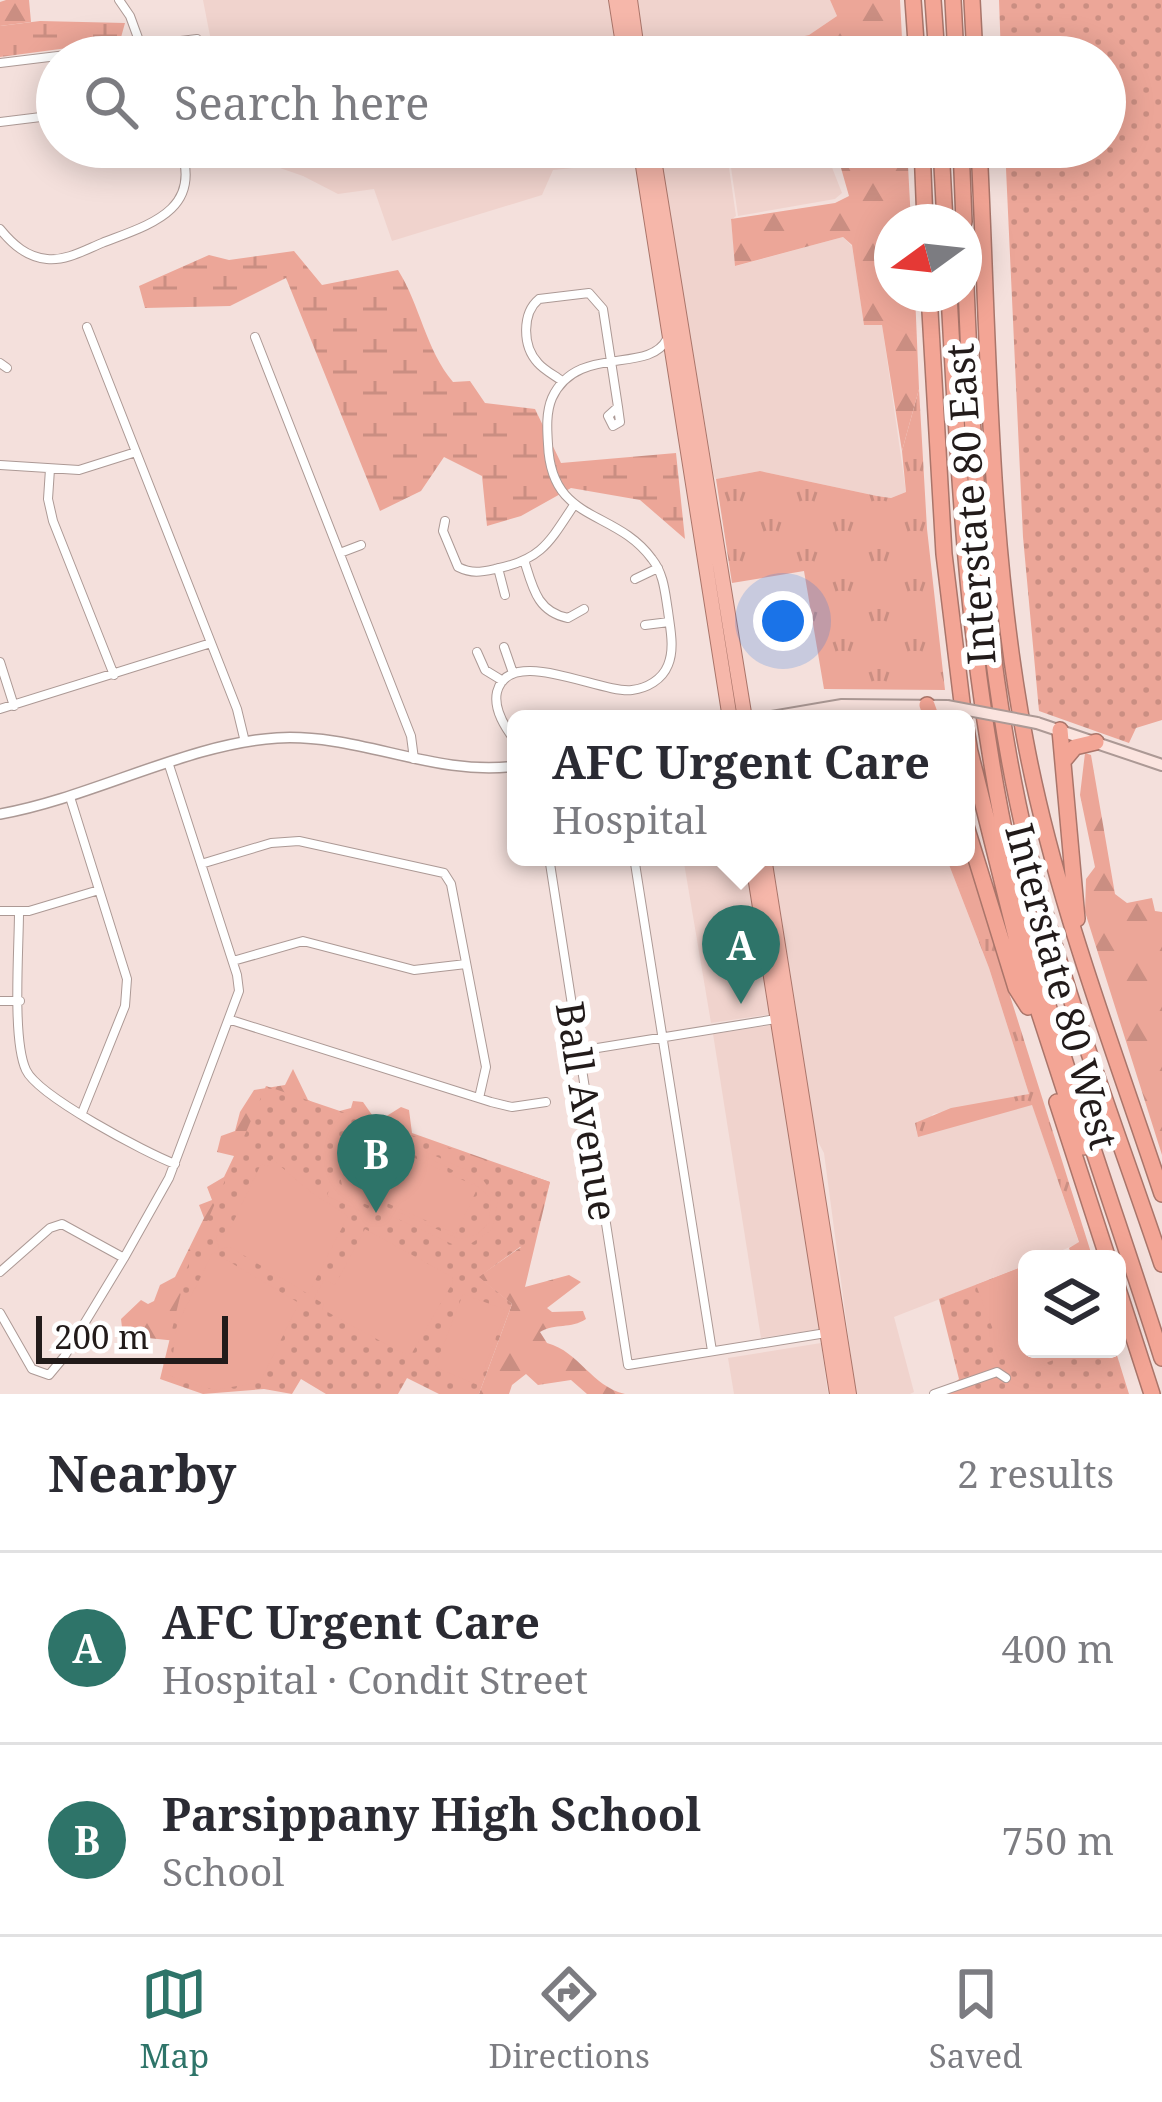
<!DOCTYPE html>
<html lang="en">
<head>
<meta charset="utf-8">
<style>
  :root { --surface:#fff; --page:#f7f7f7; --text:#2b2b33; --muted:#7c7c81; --line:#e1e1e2; --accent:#2e7469 }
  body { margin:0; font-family:"Noto Serif",serif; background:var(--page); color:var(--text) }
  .controls { position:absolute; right:36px; bottom:36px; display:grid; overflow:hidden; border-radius:18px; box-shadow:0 6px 30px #0003 }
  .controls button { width:108px; height:108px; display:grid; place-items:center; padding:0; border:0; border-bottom:3px solid var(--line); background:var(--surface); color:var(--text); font:60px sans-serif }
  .compass { position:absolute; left:874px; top:204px; width:108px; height:108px; border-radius:50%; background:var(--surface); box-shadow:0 6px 30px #0003; rotate:255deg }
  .scale { position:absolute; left:36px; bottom:30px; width:192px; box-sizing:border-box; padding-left:12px; border:6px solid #221b1a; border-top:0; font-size:33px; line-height:42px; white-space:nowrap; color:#221b1a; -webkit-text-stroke:9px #fff; paint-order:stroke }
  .you { position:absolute; left:783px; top:621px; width:42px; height:42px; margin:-30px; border:9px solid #fff; border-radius:50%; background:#1a73e8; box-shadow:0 0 0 18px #1a73e833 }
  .badge { display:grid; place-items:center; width:78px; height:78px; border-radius:50%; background:var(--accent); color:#fff; font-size:39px; font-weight:700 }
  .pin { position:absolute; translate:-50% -99px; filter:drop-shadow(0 3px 6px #0008) }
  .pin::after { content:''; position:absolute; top:63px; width:42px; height:36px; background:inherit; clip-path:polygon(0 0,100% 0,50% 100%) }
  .popup { position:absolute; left:507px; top:710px; width:468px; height:156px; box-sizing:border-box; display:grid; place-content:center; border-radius:18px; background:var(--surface); filter:drop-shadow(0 3px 9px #0005); font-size:39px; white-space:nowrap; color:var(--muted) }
  .popup b { font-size:45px; color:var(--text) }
  .popup::after { content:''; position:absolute; left:50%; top:100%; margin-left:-24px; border:24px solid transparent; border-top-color:var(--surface) }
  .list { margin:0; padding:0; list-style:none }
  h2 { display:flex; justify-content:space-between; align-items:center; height:156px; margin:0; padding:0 48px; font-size:51px }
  h2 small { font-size:39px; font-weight:400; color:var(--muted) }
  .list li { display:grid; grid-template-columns:78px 1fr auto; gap:36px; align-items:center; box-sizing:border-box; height:192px; padding:0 48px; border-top:3px solid var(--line) }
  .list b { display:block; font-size:45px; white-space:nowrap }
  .list p { margin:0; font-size:39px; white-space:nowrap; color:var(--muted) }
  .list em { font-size:39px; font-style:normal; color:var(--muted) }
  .icon { flex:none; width:66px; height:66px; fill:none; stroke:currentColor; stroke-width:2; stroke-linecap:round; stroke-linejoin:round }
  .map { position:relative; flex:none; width:1162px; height:1394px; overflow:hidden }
  .search { position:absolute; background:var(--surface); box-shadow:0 6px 30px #0003; left:36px; right:36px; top:36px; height:132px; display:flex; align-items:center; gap:30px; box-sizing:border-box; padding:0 42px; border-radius:66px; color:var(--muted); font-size:45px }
  .sheet { height:540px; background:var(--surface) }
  nav { display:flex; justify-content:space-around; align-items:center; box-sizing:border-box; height:168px; border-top:3px solid var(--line); background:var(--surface); font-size:33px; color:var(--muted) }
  nav a { display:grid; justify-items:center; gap:6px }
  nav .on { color:var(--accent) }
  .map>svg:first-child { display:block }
  .built { fill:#f0d3cd }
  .grass { fill:url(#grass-tufts) }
  .forest { fill:url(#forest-firs) }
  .wetland { fill:url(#wetland-marsh) }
  .park { fill:url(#park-dots) }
  .pitch { fill:#eca698; fill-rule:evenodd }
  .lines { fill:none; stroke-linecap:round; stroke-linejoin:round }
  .minor-casing { stroke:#ac9995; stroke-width:10 }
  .tertiary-casing { stroke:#ac9995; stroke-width:12 }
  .secondary-casing { stroke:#ac9995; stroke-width:14 }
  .trunk-casing { stroke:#aa756a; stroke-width:16 }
  .motorway-casing { stroke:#aa756a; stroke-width:18 }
  .minor { stroke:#fff; stroke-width:8 }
  .tertiary { stroke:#fff; stroke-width:9 }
  .secondary { stroke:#fbe4df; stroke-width:10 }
  .trunk { stroke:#f6b7aa; stroke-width:14 }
  .motorway { stroke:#f3a595; stroke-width:15 }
  .secondary-bridge-casing { stroke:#ac9995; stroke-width:14; stroke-linecap:butt }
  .secondary-bridge { stroke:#fbe4df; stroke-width:10 }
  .labels { text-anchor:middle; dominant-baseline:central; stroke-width:12; stroke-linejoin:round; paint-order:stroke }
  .street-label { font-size:39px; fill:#221b1a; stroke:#fff }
</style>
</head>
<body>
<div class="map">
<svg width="1162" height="1394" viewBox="0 0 1162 1394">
  <defs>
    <pattern id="grass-tufts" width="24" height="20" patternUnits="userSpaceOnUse" patternTransform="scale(3)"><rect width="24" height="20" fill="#eca698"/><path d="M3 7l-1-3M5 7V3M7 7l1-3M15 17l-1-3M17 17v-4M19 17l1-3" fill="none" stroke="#ca8e82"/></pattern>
    <pattern id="forest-firs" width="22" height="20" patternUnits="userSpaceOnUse" patternTransform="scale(3)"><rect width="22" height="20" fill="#eca698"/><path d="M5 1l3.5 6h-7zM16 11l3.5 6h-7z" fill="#ca8e82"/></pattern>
    <pattern id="wetland-marsh" width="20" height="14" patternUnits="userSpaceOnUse" patternTransform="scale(3)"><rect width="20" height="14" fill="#eca698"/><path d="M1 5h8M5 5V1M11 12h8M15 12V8" fill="none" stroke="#ca8e82"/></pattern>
    <pattern id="park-dots" width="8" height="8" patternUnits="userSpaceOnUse" patternTransform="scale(3)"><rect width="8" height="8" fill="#eca698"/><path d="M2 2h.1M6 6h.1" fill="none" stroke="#ca8e82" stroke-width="1.8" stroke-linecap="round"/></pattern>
  </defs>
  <rect width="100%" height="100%" fill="#f4e0dc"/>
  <path class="built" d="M203 0H608L617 57H223L219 43 211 41Z
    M634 0H830L837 16 809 35 702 57H644Z
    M253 147H631L634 162 553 170 542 195 392 241 374 189 338 194 303 176 257 160Z
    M726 147 736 216 731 220 736 266 843 237 852 246 864 324H882L906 492 891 498 877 496 760 471 716 479 714 476 660 158Z
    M728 147H824L842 193 835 199 738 216Z
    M683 857H746L772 1014 711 1023Z
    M772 857H946L989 968 1029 1094 933 1114 919 1136 1032 1104 1079 1243 1042 1259H1027V1265L894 1317 914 1392 910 1394H856L824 1153 816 1138Z
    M773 1025 821 1329 761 1338 713 1034Z
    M821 1343 828 1394H734L728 1358Z"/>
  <path class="grass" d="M919 389 927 529 945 690 824 689 804 571 732 583 716 479 760 471 877 496 891 498 906 492 902 451Z
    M966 839 1006 983 1093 1259H1073L1069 1248 1079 1242 1032 1105 918 1137 915 1123 951 1108 1029 1094 989 968 946 857H966Z"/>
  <path class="forest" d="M6 0H29L31 22 0 26V2Z
    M830 0H900L903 57H736L738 50 809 35 837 16Z
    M835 147H907L911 222H892V294H915L919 389 902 451 882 325H864L852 245 843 237 735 266 731 219 835 203 849 196Z
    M1085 753 1091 755 1115 894 1127 903 1152 898 1155 911 1162 912V1155L1085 912 1086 879 1095 867 1080 795Z
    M293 1069 308 1100 332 1113 351 1108 353 1101 363 1102 377 1122 401 1107 409 1110 412 1133 550 1182 525 1287 569 1275 581 1282 547 1308 552 1312 583 1311 586 1319C571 1329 555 1323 540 1332L547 1343C580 1352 591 1386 625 1394H587L571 1380 538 1385 526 1374 512 1385 509 1394H479L512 1304 478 1277 521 1247 534 1218 177 1341 138 1337 124 1344 121 1319 141 1300 148 1304 154 1301 160 1285 175 1277 204 1218 199 1205 212 1200 207 1187 224 1177 234 1156 217 1152 221 1136 235 1131 240 1112 254 1090 285 1085Z"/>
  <path class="wetland" d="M40 21 125 23 120 41 0 57V26Z
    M294 251 322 285 398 270C420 305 426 350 453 382L470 381 485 403 535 409 561 463 676 453 685 539 640 500 571 488 521 516 487 526 482 476 444 457 421 491 380 511 286 278 230 306 145 308 139 286 209 255 229 260Z"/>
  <path class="park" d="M999 0H1162V720L1136 728 1129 743 1039 711 1023 537 1005 147H1105V57H1001Z
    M266 1086 550 1182 531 1245 520 1247 479 1277 512 1304 479 1394H439L407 1378 398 1394H326L301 1379 292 1394 264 1389 203 1394 160 1379 187 1268Z
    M1027 1265V1349H1115L1129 1394H946L945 1390 959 1379 939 1299Z"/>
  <path class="pitch" d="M367 1133 388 1134 481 1177 498 1201 492 1230 470 1244H452L337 1191 375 1213 372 1216 327 1196 329 1190 335 1192 339 1185H342C336 1161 343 1143 367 1133ZM367 1140C393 1138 479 1177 491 1200L489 1223 476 1235 459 1239 362 1196C339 1178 342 1153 367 1140Z
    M382 1143 478 1187 456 1234 360 1191Z
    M272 1159 312 1193 348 1216 308 1294 230 1247 219 1249 216 1236 228 1233 261 1164 267 1167Z
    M365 1229 452 1277 453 1282 412 1353 404 1354 322 1309 324 1304 314 1298 324 1280 335 1285Z
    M213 1252 299 1303 260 1382 214 1390 170 1376 177 1325Z
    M1027 1265V1349H1082L1017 1374 1011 1360 1005 1361 976 1285Z
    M463 1294 506 1310 478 1385 435 1367Z"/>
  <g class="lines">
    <g class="minor-casing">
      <path id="minor" d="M119 0 130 16 145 57
        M0 63 197 39
        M0 122 57 115
        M0 229C13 245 27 257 47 259 66 261 85 250 102 243 148 225 204 211 180 147
        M87 327 237 709 245 742
        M255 337 411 736 414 759
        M0 363 7 368
        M562 381C554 375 544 370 538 363 522 346 522 313 539 299L589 293 603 309 618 407
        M618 407 620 422 613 426 608 416Z
        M0 465 79 470 136 452
        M50 469 48 499 53 521 114 675
        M445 521 443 531 458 567C472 574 481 572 495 569 541 560 549 543 574 505
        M340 553 361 545
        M525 563C533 589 538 612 568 618L584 609
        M498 568 505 595
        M635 579 658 568
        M645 625 669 622
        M504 647 513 673
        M477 652 485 670 503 681
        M0 662 14 706
        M0 709 211 643
        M516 742C506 729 493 710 497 692 509 644 600 694 632 690 647 688 662 680 668 665 675 648 670 628 668 611 665 593 664 574 652 559 615 508 551 524 548 444 547 429 546 412 552 398 577 343 649 375 667 339
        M70 797 127 979 125 1006 82 1113
        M549 857 628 1365 826 1333
        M634 857 712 1351
        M201 864 271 843 299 841 444 873 451 884 486 1067 479 1098
        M0 911H29L99 890
        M19 912C19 949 12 1040 26 1070 38 1096 146 1153 175 1164
        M233 961 303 941 414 970 466 964
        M0 1001H20
        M231 1020 491 1102 512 1107 546 1102
        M579 1051 776 1019
        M124 1258 169 1178 239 991 237 975 169 765
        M0 1272 50 1228 62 1224 124 1258 64 1357 49 1375 32 1369 0 1313
        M934 1394 997 1372 1006 1378"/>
    </g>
    <g class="tertiary-casing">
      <path id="tertiary" d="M0 814C91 798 189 743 277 738 359 733 434 777 516 766"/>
    </g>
    <g class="secondary-casing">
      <path id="secondary" d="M760 719 842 705 947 706
        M1037 723 1162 765"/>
    </g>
    <g class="trunk-casing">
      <path id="trunk" d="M616 0 625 57
        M630 0 638 57
        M640 147 730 719
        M652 147 745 719
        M752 857 837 1394
        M764 857 849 1394"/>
    </g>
    <g class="motorway-casing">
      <path id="motorway" d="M913 0 917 57
        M933 0 937 57
        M953 0 956 57
        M972 0 975 57
        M922 147 925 222
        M941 147 945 222
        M961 147 964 222
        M979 147C989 344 988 545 1025 739 1054 895 1112 1044 1162 1194
        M964 234C971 424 979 617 1018 804 1051 961 1111 1113 1162 1264
        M929 294 944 554 964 719
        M949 294C959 486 969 675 1011 862 1048 1031 1110 1194 1162 1358
        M927 705 932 719
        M966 728 971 759
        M1060 730 1077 919
        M970 752 1021 957 1083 1147
        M1065 759 1075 747 1096 742
        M966 826 1016 988 1028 1007
        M1057 1102 1108 1259
        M1117 1286 1152 1394"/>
    </g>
    <use href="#minor" class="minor"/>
    <use href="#tertiary" class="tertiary"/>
    <use href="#secondary" class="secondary"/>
    <use href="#trunk" class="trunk"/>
    <use href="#motorway" class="motorway"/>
    <g class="secondary-bridge-casing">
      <path id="secondary-bridge" d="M947 706 1037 723"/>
    </g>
    <use href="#secondary-bridge" class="secondary-bridge"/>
  </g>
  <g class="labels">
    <g class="street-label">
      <text transform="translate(969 504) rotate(-94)">Interstate 80 East</text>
      <text transform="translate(1063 986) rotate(75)">Interstate 80 West</text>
      <text transform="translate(588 1111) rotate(81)">Ball Avenue</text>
    </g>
  </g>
</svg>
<div class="controls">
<button><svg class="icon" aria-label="layers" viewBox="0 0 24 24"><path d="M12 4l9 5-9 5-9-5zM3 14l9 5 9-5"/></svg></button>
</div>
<svg class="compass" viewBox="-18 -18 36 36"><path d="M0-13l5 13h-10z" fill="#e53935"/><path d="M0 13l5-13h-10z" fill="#7c7c81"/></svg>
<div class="scale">200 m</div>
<div class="you"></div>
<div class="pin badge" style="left:741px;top:1004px">A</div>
<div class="popup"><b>AFC Urgent Care</b>Hospital</div>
<div class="pin badge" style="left:376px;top:1213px">B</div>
<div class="search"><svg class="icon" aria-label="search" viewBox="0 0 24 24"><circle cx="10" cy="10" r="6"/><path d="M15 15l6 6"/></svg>Search here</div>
</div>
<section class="sheet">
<h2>Nearby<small>2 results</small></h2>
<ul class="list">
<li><span class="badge">A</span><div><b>AFC Urgent Care</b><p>Hospital · Condit Street</p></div><em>400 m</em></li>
<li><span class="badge">B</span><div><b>Parsippany High School</b><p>School</p></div><em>750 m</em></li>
</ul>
</section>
<nav>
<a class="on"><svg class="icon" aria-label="map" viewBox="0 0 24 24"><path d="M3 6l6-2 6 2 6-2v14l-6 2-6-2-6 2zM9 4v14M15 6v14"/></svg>Map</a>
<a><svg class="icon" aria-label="directions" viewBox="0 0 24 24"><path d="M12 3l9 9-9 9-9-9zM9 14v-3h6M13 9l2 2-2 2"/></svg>Directions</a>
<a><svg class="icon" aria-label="saved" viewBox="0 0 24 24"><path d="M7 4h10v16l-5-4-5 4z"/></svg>Saved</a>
</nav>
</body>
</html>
